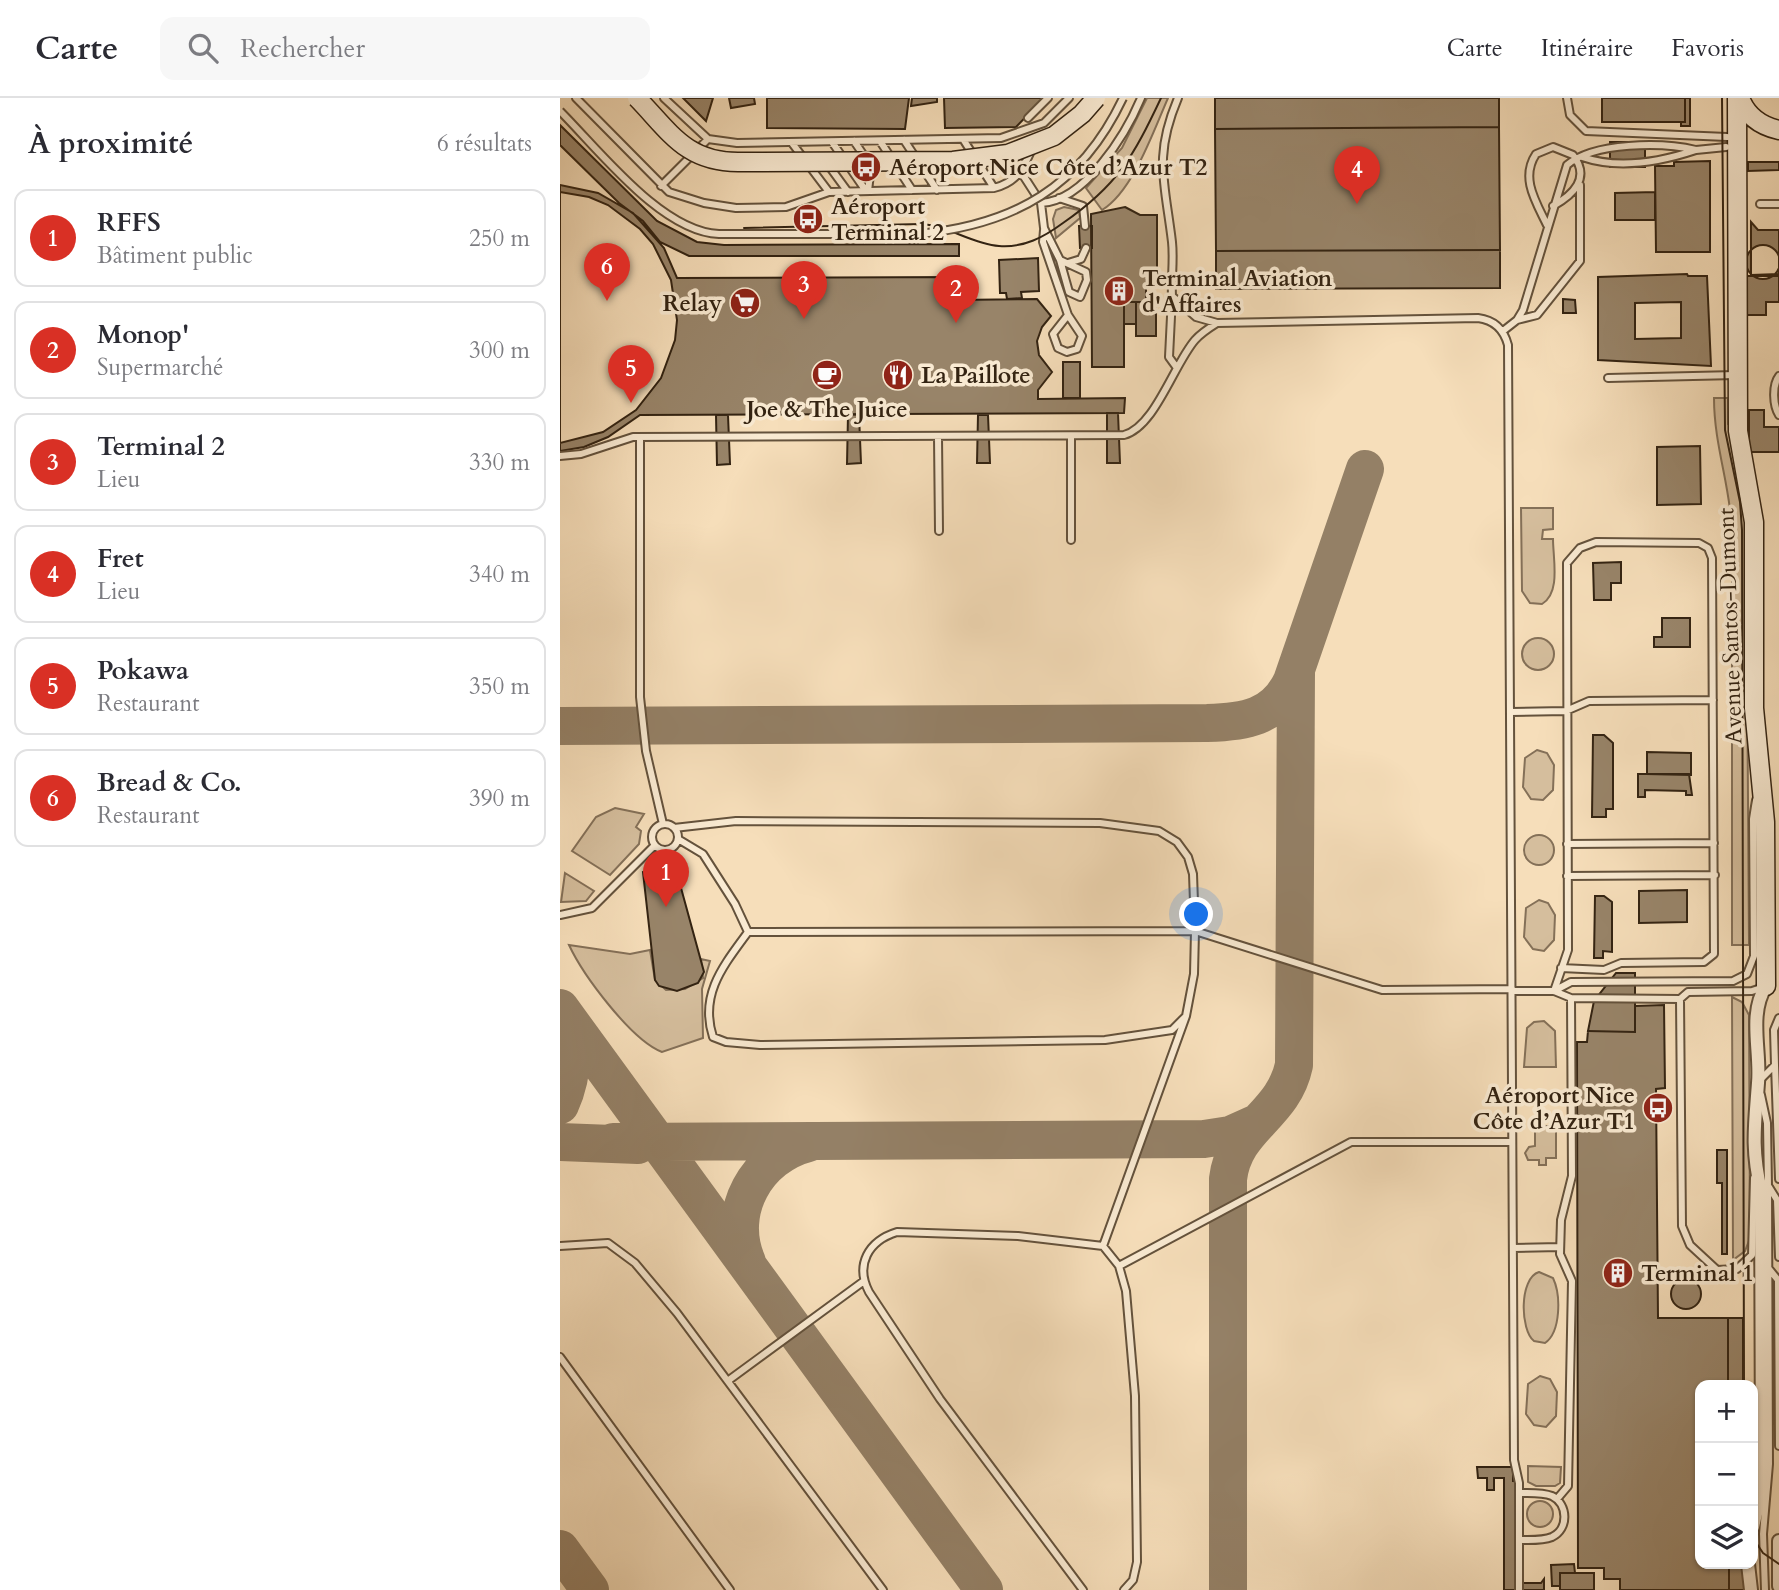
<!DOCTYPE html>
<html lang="fr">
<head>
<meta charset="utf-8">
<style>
  :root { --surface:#fff; --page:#f7f7f7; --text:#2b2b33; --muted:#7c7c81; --line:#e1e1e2; --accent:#d93025 }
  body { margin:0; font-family:Cardo,serif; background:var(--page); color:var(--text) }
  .controls { position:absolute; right:21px; bottom:21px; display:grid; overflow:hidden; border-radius:14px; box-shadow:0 2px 5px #0004 }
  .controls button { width:63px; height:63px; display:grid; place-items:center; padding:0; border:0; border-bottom:2px solid var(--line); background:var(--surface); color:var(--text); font:35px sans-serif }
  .you { position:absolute; left:637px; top:817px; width:24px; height:24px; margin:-18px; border:5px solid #fff; border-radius:50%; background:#1a73e8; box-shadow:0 0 0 10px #1a73e833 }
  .badge { display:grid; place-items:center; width:46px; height:46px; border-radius:50%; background:var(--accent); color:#fff; font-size:23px; font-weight:700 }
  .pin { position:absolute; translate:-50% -58px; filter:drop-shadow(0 2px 4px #0008) }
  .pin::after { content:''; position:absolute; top:37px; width:24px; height:21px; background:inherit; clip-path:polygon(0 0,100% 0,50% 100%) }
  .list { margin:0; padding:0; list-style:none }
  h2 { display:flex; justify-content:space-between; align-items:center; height:91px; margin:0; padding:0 28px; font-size:30px }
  h2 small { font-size:23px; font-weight:400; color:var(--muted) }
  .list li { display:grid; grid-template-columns:46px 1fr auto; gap:21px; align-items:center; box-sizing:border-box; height:98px; margin:0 14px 14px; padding:0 14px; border:2px solid var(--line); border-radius:14px }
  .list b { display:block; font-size:26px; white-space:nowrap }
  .list p { margin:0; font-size:23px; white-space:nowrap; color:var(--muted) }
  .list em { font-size:23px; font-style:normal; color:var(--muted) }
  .icon { flex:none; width:38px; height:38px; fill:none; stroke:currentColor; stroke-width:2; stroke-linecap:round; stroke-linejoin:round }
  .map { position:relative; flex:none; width:1219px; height:1492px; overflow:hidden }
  header { display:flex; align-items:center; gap:42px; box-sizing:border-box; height:98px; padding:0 35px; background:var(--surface); border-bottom:2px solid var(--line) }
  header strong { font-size:33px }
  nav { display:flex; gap:38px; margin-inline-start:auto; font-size:24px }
  .search { width:490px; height:63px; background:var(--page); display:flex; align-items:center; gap:18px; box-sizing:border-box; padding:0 24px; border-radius:14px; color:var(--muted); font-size:26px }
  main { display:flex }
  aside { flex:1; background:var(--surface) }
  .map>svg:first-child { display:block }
  .green { fill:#d5be9d; stroke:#847058; stroke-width:2 }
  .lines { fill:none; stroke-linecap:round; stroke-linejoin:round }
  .taxiway { stroke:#948066; stroke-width:38 }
  .building { fill:#988469; stroke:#332312; stroke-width:2; fill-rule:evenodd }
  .service-casing { stroke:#64523c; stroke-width:10 }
  .minor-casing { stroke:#64523c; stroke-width:16 }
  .secondary-casing { stroke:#332312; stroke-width:21 }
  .service { stroke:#f9ead2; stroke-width:6 }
  .minor { stroke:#f9ead2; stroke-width:12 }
  .secondary { stroke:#f9ead2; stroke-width:18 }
  .tram { stroke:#332312; stroke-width:2 }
  .service-bridge-casing { stroke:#64523c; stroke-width:10; stroke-linecap:butt }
  .secondary-bridge-casing { stroke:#332312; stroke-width:21; stroke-linecap:butt }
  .service-bridge { stroke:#f9ead2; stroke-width:6 }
  .secondary-bridge { stroke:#f9ead2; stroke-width:18 }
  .labels { text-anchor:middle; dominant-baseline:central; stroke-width:7; stroke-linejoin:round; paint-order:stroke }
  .poi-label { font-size:23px; font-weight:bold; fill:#332312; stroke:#f9ead2; text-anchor:start }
  .street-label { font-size:23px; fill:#332312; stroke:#f9ead2 }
</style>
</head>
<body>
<header>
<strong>Carte</strong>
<div class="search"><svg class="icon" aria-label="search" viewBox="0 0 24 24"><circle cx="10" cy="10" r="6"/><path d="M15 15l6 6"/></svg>Rechercher</div>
<nav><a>Carte</a><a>Itinéraire</a><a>Favoris</a></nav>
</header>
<main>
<aside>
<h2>À proximité<small>6 résultats</small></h2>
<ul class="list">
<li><span class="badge">1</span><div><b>RFFS</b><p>Bâtiment public</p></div><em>250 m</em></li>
<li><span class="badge">2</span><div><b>Monop'</b><p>Supermarché</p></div><em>300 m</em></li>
<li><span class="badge">3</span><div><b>Terminal 2</b><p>Lieu</p></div><em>330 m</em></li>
<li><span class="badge">4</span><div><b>Fret</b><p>Lieu</p></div><em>340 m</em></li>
<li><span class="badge">5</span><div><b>Pokawa</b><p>Restaurant</p></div><em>350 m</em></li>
<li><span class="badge">6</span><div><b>Bread &amp; Co.</b><p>Restaurant</p></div><em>390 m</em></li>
</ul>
</aside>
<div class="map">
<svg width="1219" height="1492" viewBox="0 0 1219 1492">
  <rect width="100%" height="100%" fill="#f6deba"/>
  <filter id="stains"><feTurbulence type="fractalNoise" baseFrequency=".00286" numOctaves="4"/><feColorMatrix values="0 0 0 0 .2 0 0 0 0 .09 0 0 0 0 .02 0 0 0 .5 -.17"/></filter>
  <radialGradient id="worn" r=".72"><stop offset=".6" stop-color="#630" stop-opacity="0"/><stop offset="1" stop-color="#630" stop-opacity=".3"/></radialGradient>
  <path class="green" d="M587 0H608C593 34 573 93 542 112L526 90 562 50Z
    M504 109 519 112 520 120 496 140 493 121 496 112Z
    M1154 300H1168V326L1172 327 1186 413 1189 847H1172V432C1170 387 1154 347 1154 300Z
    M961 410H993V431L983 432 982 441H993C993 461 1001 495 982 506L970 505 962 493Z
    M962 556a16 16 0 1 1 32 0a16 16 0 1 1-32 0Z
    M977 652 987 655 994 667 993 692 983 702 971 701 963 689 965 660Z
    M55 710 84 716 76 729 81 733 79 746 50 777 12 753 36 719Z
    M964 752a15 15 0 1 1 30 0a15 15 0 1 1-30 0Z
    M5 775 34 793 26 803 1 804Z
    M979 802 988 805 995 817 994 842 984 853 973 851 964 839 966 810Z
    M9 847 70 856 90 852 95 882 106 892 125 891 143 880 141 861 150 863 142 891 143 940 102 954C71 942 23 877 9 847Z
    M1172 899 1182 904 1189 917 1190 1140 1185 1153 1173 1162Z
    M984 923 995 933 996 969H964L967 930 974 924Z
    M975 1028H996V1060H986V1067H979V1062H968L965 1055 969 1049 975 1048Z
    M979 1174 993 1180C1001 1197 1001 1234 985 1245L974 1243C960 1232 959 1180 979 1174Z
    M980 1278 990 1281 997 1294 996 1318 986 1329 974 1327 966 1316 968 1286Z
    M968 1368 1001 1369 1000 1385 995 1388H976L968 1384Z
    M967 1416a13 13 0 1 1 26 0a13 13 0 1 1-26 0Z"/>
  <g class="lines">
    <path class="taxiway" d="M0 628 647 625C684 624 715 620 732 583L805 371
      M0 910 424 1492
      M0 1007C13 978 15 951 5 921
      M0 1044 78 1047
      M53 1044 644 1041 670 1037 699 1024
      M187 1164C165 1113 197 1058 248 1045
      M0 1451 30 1492
      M668 1492V1081C674 1028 723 1019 734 967L736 573"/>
  </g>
  <path class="building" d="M123 0H153L146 23Z
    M169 0H194L195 6 171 10Z
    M207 0H349L345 31 207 30Z
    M352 0H377V4L351 8Z
    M384 0H484L456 29 385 30Z
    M655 0H939V29L655 31Z
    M1042 0H1125V24H1042Z
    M1125 0H1130V28H1121V24H1125Z
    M0 27 97 123 137 144 164 147 399 146V158H129L100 144 83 123 59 105 0 47Z
    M939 29 940 152 656 153 655 31Z
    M1050 44H1085V69H1050Z
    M1150 63V154H1096L1095 68H1114V64Z
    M1188 64H1219V72L1188 73Z
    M0 87 38 95 73 115 104 150 117 180 403 179 402 194 394 195V202L477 201 491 218 482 229 477 243 479 257 492 274 478 292V301L565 300 564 315 80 317 48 339 24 349 0 353Z
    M0 94 29 99 48 107 80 131 93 146 111 182 117 222 115 242 101 280 76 312 43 334 0 345Z
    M1095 94V122H1055V95Z
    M565 109 580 117H597V182H586V204H564V269H532L531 116Z
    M1191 124 1198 132H1219V176L1191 177Z
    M519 128H532V150H520Z
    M1186 164a17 17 0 1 1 34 0a17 17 0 1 1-34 0Z
    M940 152V190L656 191V153Z
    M478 160 479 193 461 194 462 200 447 201 446 195H440L439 162Z
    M1127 176 1128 178H1147L1151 268 1038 262V179ZM1121 204V240L1075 241V205Z
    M1186 178H1219V204H1206V217H1186Z
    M1003 201 1015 202 1016 215H1003Z
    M564 204H576V226H564Z
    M576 204H596V238H576Z
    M503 264H520V300H503Z
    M1189 312H1204V329H1219V354H1189Z
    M547 315H558L560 365H547Z
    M156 317H168L170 366 157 367Z
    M288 317H299L301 365 287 366Z
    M418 317H428L430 365H417Z
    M1140 348 1141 406 1097 407V349Z
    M1061 464V485H1051V502H1034L1033 465Z
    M1102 520H1130V549H1094V539H1102Z
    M1033 637H1044L1053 645V711H1046V719H1032Z
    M1087 654 1131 655V677L1087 676Z
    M1078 676H1129L1132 697H1126V693L1085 692V699H1078Z
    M115 768 144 874 138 885 117 893 99 888 95 882 83 774Z
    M1127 792V824L1079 825V793Z
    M1035 798H1044L1052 804V854L1043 853V860H1034Z
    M1056 875H1075V934L1028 933 1034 903Z
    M1104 907 1105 990 1096 991 1098 1220H1168V1287H1140V1466H1169V1492H1060V1481H1044V1470H1018L1017 944H1027L1028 933 1075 934V908Z
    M1157 1052H1167V1156H1162V1085H1157Z
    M1111 1196a15 15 0 1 1 30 0a15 15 0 1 1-30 0Z
    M1168 1220H1183V1287H1168Z
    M917 1369H953V1383H956V1485H981L984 1481V1492H944V1380H934V1392H927V1380H918Z
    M1014 1466 1015 1475H1000V1488H992L991 1467Z
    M1169 1466H1184L1185 1492H1169Z
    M1000 1475H1034V1492H1000Z"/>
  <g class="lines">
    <g class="service-casing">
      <path id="service" d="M16 0 109 94 144 105 176 110 226 109 269 94
        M104 0 148 41 177 45 441 40 484 25 509 0
        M1007 0 1010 17 1026 33 1167 39
        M468 20 488 0
        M403 41 434 90
        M344 42 377 92
        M294 43 311 68 308 93
        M320 43 352 92
        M272 44 306 93
        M232 45 269 94 434 90C457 84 463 71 472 51
        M1136 52 1166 49
        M269 68 288 94
        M461 74 481 105 484 130 500 162 509 194 520 199 527 182 526 174 500 162
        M101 88 148 41
        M499 100 523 108 525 128
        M481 105C525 103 566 36 581 0
        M1200 106H1219
        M987 127C976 104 960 80 976 56L993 49 1013 57C1031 80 1013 97 993 108
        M484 132 483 144 508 217
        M508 165 521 161 526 150
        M612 198C611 180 614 162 612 144 605 84 593 59 618 0
        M508 217 522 238 517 251 507 254 498 250 493 236Z
        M957 222 977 217 1020 163V87
        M943 233 957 222 963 212 1007 67C1034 44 1102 44 1136 52 1100 64 1057 71 1022 59
        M617 270 609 259 612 198 636 219 657 225
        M1219 278C1212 287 1213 308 1219 317
        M1048 280 1176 277
        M511 338V442
        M80 339V599L86 653 103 726
        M378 339 379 433
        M0 358 21 356 73 339 564 337C595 329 614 266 635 242 641 235 649 230 657 225L918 220C934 222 944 232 948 247L954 1362 959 1385V1492
        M951 614 1006 613 1029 603 1153 602
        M92 739a13 13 0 1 1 26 0a13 13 0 1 1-26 0Z
        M114 730 176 723 540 725 599 733 617 744 628 759 633 776 635 833 634 876 626 918 543 1148
        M118 741 143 756 175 806 188 834 635 833 822 892 952 891
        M1007 746 1154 745
        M1007 778 1155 777
        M0 817 32 810 95 747
        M188 834C164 867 139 896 153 939L166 944 200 947 545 942 612 932 625 919
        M952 893H994L1011 900 1120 901 1128 894 1192 893 1204 889
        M994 893 1008 852 1007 465 1020 450 1036 444 1139 445 1148 450 1152 460 1154 856 1144 864 1061 865 1044 872 1001 870
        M994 893 1011 884 1173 883 1187 876 1194 858 1193 721 1196 702
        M1120 901 1122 1128 1130 1147 1157 1172 1177 1171 1192 1157 1194 1080
        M1215 967 1219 1081
        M1201 981 1215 967 1214 932 1219 920
        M1201 997 1207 1025 1208 1088 1209 1366 1203 1436 1205 1492
        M1209 1089 1217 1102 1219 1159
        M0 1148 48 1145 75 1165 117 1215 323 1492
        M953 1150 1000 1149
        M559 1168 791 1044H952
        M1209 1171 1218 1182 1219 1348
        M0 1259 170 1492
        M169 1282 304 1183
        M959 1395C969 1395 982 1394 992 1398 1008 1406 1009 1431 992 1439 982 1443 970 1442 959 1442
        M997 1401 1008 1388 1012 1183 1000 1156 1001 1122 1012 1078 1011 900
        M523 1492 380 1301 309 1194C295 1167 308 1143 337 1134L458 1138 543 1148 559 1168 566 1193 575 1298 577 1464 573 1482 564 1492"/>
    </g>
    <g class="minor-casing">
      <path id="minor" d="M1193 1429 1200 1398 1202 1355 1201 1093C1191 1050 1195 1027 1198 985 1201 953 1188 916 1206 888
        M1219 1443V1488
        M1188 1466 1191 1492"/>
    </g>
    <g class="secondary-casing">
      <path id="secondary" d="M1177 0 1178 333 1194 424V610L1205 724 1206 888
        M1180 0C1187 19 1201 28 1219 32"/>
    </g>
    <use href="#service" class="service"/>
    <use href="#minor" class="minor"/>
    <use href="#secondary" class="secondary"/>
    <path class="tram" d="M1162 0 1165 332 1180 404 1182 432 1184 1287
      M184 130 362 126C389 128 412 146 439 148 464 150 484 139 503 125 558 87 573 59 601 0
      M1193 1440 1203 1455 1219 1466"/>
    <g class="service-bridge-casing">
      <path id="service-bridge" d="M0 13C40 53 102 134 159 136H358C454 127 521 89 563 0"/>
    </g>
    <g class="secondary-bridge-casing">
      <path id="secondary-bridge" d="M77 0C110 34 126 64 178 64L393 63 448 56 494 38 522 16 536 0"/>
    </g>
    <use href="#service-bridge" class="service-bridge"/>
    <use href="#secondary-bridge" class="secondary-bridge"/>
  </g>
  <defs>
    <g id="bus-disc" transform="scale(1.575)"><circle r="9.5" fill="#8f2418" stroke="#f9ead2"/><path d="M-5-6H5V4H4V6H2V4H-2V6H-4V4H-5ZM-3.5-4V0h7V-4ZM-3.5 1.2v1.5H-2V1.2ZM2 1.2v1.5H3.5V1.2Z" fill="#fff"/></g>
    <g id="building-disc" transform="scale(1.575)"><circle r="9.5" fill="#8f2418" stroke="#f9ead2"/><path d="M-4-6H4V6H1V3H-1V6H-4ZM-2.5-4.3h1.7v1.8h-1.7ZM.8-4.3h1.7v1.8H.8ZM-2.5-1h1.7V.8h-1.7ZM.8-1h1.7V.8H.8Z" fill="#fff"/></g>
    <g id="supermarket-disc" transform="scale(1.575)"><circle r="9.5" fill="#8f2418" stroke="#f9ead2"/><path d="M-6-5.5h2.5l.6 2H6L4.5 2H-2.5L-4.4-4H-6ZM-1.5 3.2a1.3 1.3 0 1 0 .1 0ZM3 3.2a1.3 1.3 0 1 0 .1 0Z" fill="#fff"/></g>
    <g id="cafe-disc" transform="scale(1.575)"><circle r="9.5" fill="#8f2418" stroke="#f9ead2"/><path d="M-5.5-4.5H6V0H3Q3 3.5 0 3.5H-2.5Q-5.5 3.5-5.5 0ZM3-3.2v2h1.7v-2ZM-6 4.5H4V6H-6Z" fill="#fff"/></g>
    <g id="restaurant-disc" transform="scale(1.575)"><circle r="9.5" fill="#8f2418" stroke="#f9ead2"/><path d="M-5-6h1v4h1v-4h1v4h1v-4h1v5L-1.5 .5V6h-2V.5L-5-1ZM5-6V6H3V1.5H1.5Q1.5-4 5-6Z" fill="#fff"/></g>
  </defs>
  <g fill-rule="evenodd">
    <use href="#bus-disc" x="306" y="69"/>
    <use href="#bus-disc" x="248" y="121"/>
    <use href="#building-disc" x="559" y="193"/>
    <use href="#supermarket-disc" x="185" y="205"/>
    <use href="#cafe-disc" x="267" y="277"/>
    <use href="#restaurant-disc" x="338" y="277"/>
    <use href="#bus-disc" x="1098" y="1010"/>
    <use href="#building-disc" x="1058" y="1175"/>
  </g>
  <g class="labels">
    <g class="poi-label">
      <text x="329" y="69">Aéroport Nice Côte d’Azur T2</text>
      <text x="271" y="108">Aéroport<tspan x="271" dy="26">Terminal 2</tspan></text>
      <text x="582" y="180">Terminal Aviation<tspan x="582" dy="26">d'Affaires</tspan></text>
      <text x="162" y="205" text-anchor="end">Relay</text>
      <text x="361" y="277">La Paillote</text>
      <text x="267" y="311" text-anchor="middle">Joe &amp; The Juice</text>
      <text x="1075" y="997" text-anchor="end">Aéroport Nice<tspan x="1075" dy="26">Côte d’Azur T1</tspan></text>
      <text x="1081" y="1175">Terminal 1</text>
    </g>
    <g class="street-label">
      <text transform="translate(1170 528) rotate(-92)">Avenue Santos-Dumont</text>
    </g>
  </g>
  <rect width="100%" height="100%" filter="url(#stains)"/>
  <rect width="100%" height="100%" fill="url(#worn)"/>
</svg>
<div class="controls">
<button>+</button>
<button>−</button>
<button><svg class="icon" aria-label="layers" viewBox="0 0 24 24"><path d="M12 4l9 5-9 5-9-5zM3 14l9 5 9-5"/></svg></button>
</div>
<div class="you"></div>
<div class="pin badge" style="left:106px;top:809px">1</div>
<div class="pin badge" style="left:396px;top:225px">2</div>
<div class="pin badge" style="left:244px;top:221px">3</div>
<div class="pin badge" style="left:797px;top:106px">4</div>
<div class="pin badge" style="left:71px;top:305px">5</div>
<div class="pin badge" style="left:47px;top:203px">6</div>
</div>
</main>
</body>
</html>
